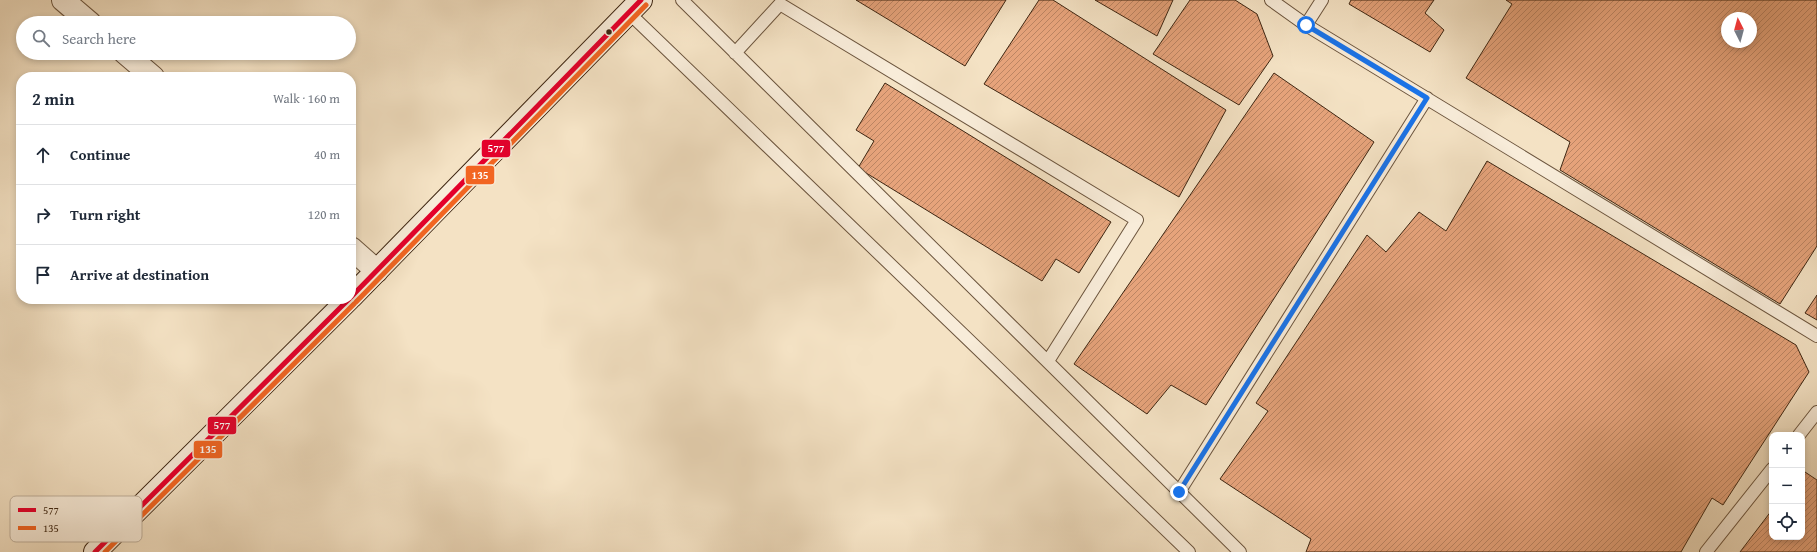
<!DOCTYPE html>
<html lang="en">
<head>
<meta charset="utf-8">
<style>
  :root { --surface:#fff; --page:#f2f2f3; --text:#1f2937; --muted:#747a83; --line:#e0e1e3 }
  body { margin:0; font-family:"Gentium Book Plus",serif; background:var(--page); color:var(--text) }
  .controls { position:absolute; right:12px; bottom:12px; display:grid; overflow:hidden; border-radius:8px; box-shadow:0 2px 6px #0003 }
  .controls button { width:36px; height:36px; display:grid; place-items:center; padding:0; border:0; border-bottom:1px solid var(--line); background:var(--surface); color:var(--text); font:20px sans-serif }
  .compass { position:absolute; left:1721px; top:12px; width:36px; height:36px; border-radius:50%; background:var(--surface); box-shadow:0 2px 6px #0003; rotate:354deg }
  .stop { position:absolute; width:12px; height:12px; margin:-9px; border:3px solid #1a73e8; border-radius:50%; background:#fff }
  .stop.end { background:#1a73e8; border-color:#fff; box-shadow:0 1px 4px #0008 }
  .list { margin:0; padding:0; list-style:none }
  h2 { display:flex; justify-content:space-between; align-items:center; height:52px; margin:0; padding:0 16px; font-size:17px }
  h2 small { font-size:13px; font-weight:400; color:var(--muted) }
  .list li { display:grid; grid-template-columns:26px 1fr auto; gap:12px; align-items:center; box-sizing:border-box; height:60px; padding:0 16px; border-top:1px solid var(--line) }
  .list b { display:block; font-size:15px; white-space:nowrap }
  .list em { font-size:13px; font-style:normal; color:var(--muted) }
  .icon { flex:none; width:22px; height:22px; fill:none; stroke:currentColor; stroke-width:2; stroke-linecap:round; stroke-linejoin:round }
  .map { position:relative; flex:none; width:1817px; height:552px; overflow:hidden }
  .search { position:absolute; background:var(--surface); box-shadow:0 2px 6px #0003; left:16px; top:16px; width:340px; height:44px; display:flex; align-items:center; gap:10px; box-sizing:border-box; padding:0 14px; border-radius:22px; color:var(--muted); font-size:15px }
  .panel { position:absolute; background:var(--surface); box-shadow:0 2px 6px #0003; left:16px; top:72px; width:340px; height:232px; border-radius:16px }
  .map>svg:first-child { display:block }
  .building { fill:url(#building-hatch); stroke:#3e2612; fill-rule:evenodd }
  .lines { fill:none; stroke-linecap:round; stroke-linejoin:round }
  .service-casing { stroke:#6c553e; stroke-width:14 }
  .minor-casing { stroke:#6c553e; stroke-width:24 }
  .secondary-casing { stroke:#3e2612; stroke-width:24 }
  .service { stroke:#f8ecd9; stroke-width:12 }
  .minor { stroke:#f8ecd9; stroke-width:22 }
  .secondary { stroke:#f8ecd9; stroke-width:22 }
  .bus-1-casing { stroke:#f8ecd9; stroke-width:8 }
  .bus-2-casing { stroke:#f8ecd9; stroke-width:8 }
  .bus-1 { stroke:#e4002b; stroke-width:5 }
  .bus-2 { stroke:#f26522; stroke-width:5 }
  .route { stroke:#1a73e8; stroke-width:5 }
  .bus-dot { fill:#3e2612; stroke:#f8ecd9; stroke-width:1.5 }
  .key { fill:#f8ecd9; stroke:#c0b19d; stroke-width:1 }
  .key-label { font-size:11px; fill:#3e2612 }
  .line-badge { stroke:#f8ecd9; stroke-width:1.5 }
  .badge-label { font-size:11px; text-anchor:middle; font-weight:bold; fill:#fff }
</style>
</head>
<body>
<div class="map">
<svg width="1817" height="552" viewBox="0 0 1817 552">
  <defs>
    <pattern id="building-hatch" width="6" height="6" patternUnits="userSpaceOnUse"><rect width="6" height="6" fill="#e6a37b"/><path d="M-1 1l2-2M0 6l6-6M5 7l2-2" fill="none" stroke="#bc8563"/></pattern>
  </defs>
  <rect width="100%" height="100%" fill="#f4e2c4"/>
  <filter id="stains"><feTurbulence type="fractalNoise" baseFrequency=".005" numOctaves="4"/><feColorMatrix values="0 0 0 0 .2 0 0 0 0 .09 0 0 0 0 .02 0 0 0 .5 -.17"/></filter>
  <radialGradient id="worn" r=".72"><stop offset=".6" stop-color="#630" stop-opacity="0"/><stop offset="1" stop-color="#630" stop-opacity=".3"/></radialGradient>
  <path class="building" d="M856 0H1006L965 66Z
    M1039 0H1053L1226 110 1179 197 984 84Z
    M1095 0H1173L1157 36Z
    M1190 0H1235L1257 14 1273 56 1239 105 1153 54Z
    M1351 0H1434L1425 13 1444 30 1430 52 1349 4Z
    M1506 0H1817V246L1780 304 1560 170 1570 142 1466 78 1512 4ZM1727 18H1751V42H1727Z
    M1274 73 1374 142 1206 405 1171 385 1147 414 1074 364Z
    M885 83 1111 222 1079 273 1056 259 1042 281 858 168 874 141 856 130Z
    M1487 161 1796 345 1809 372 1723 505 1712 498 1681 552H1306L1311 539 1220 479 1268 411 1256 403 1367 235 1386 252 1419 212 1446 231Z
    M1817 295V320L1805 313Z
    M1802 470 1817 480V552H1740L1772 510V537H1802Z"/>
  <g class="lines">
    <g class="service-casing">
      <path id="service" d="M682 0 1240 552
        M1271 0 1306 25 1817 336
        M629 13 1189 552
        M1306 25 1322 0
        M735 53 780 4 1137 220 1048 361
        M1799 435 1817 412
        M1179 492 1427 98
        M1706 552 1772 469"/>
    </g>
    <g class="minor-casing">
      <path id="minor" d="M63 0 90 23
        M125 53 153 77
        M351 248 377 271"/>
    </g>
    <g class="secondary-casing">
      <path id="secondary" d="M351 297 641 0
        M95 552 349 299"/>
    </g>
    <use href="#service" class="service"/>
    <use href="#minor" class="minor"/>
    <use href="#secondary" class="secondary"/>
    <g class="bus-1-casing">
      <path id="bus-1" d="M351 297 641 0
        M95 552 349 299"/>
    </g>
    <g class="bus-2-casing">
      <path id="bus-2" d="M356 302 646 5
        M105 552 354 304"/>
    </g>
    <use href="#bus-1" class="bus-1"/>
    <use href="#bus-2" class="bus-2"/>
  </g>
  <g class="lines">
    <path class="route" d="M1179 492 1427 98 1306 25"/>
  </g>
  <circle class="bus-dot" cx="609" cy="32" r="3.5"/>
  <rect x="10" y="496" width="132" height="46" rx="6" class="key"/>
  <rect x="18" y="508" width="18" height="4" fill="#e4002b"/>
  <rect x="18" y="526" width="18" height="4" fill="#f26522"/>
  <g class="key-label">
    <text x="43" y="514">577</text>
    <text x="43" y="532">135</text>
  </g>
  <g class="line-badge">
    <rect x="481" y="139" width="30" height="19" rx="4" fill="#e4002b"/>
    <rect x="465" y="165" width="30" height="20" rx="4" fill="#f26522"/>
    <rect x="207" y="416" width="30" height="19" rx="4" fill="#e4002b"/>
    <rect x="193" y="440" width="30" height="19" rx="4" fill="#f26522"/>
  </g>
  <g class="badge-label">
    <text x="496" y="152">577</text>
    <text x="480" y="179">135</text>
    <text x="222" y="429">577</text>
    <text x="208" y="453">135</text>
  </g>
  <rect width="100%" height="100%" filter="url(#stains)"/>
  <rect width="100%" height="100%" fill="url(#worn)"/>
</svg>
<div class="controls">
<button>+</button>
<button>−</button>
<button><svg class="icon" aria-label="locate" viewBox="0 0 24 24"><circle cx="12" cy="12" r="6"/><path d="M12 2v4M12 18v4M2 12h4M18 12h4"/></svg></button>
</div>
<svg class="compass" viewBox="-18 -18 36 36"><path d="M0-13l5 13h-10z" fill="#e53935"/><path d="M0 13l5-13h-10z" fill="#747a83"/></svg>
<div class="stop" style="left:1306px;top:25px"></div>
<div class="stop end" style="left:1179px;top:492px"></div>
<div class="search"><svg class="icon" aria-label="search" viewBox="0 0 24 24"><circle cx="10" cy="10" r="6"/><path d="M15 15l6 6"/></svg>Search here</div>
<section class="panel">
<h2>2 min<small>Walk · 160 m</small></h2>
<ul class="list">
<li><svg class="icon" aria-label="ahead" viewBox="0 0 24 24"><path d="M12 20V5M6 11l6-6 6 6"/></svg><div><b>Continue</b></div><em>40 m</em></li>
<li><svg class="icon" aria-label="right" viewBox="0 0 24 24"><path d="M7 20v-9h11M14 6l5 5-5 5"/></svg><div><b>Turn right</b></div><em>120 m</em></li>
<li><svg class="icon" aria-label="arrive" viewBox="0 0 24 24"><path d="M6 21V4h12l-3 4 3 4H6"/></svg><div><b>Arrive at destination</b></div></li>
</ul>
</section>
</div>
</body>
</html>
